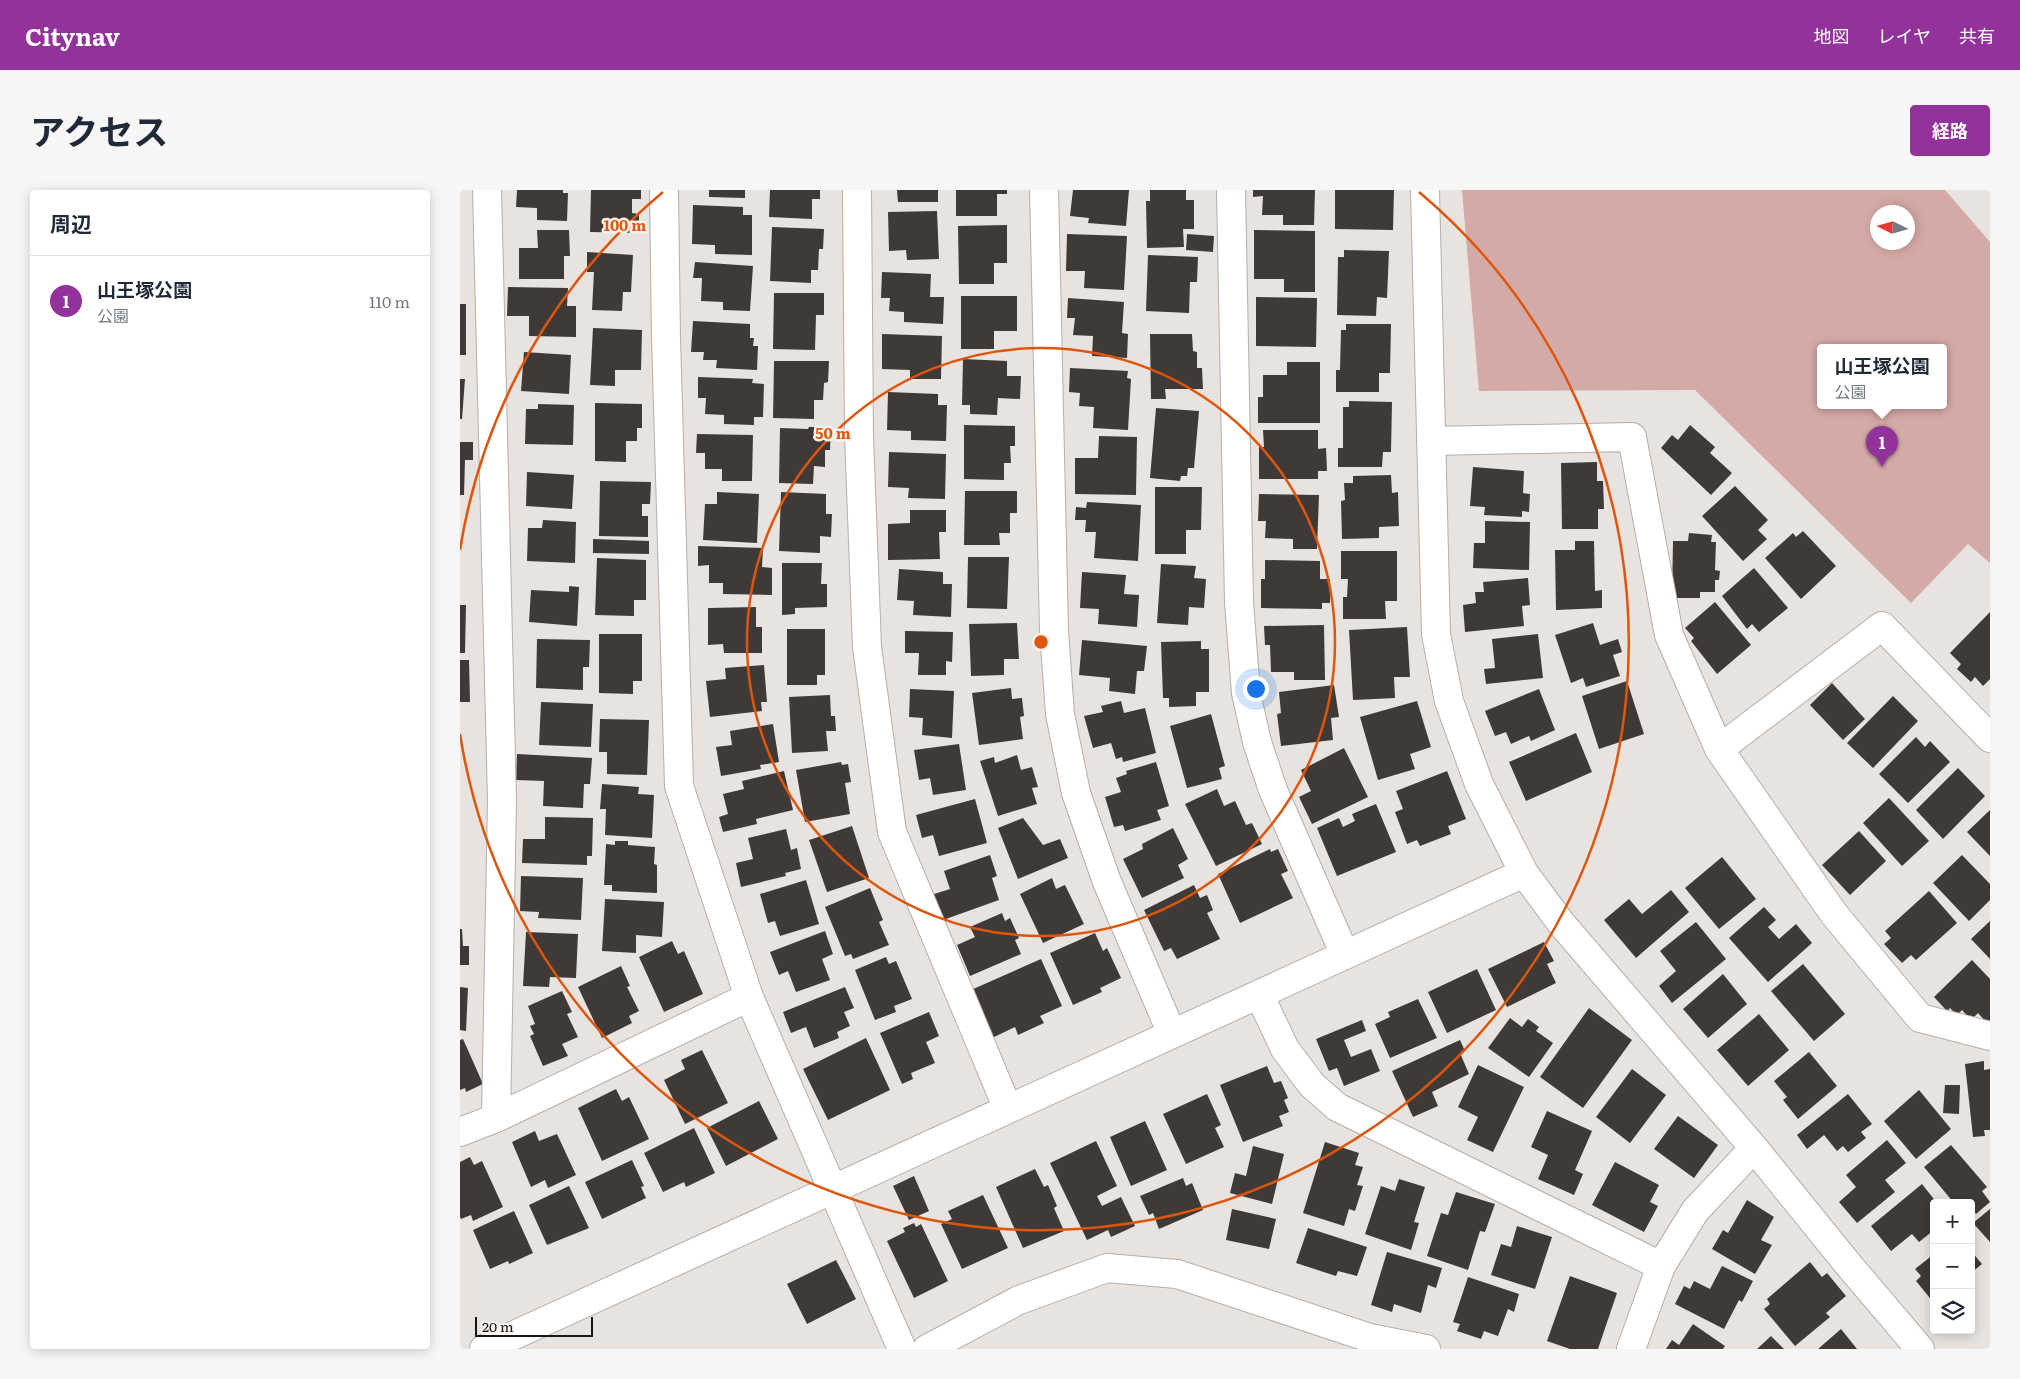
<!DOCTYPE html>
<html lang="ja">
<head>
<meta charset="utf-8">
<style>
  :root { --surface:#fff; --page:#f6f6f7; --text:#1f2937; --muted:#747a83; --line:#e0e1e3; --accent:#92329a }
  body { margin:0; font-family:Literata,"Noto Sans JP",serif; background:var(--page); color:var(--text) }
  .controls { position:absolute; right:15px; bottom:15px; display:grid; overflow:hidden; border-radius:5px; box-shadow:0 2px 12px #0003 }
  .controls button { width:45px; height:45px; display:grid; place-items:center; padding:0; border:0; border-bottom:1px solid var(--line); background:var(--surface); color:var(--text); font:25px sans-serif }
  .compass { position:absolute; left:1410px; top:15px; width:45px; height:45px; border-radius:50%; background:var(--surface); box-shadow:0 2px 12px #0003; rotate:275deg }
  .scale { position:absolute; left:15px; bottom:12px; width:118px; box-sizing:border-box; padding-left:5px; border:2px solid #171614; border-top:0; font-size:14px; line-height:18px; white-space:nowrap; color:#171614; -webkit-text-stroke:4px #f6f1ec; paint-order:stroke }
  .you { position:absolute; left:795px; top:498px; width:18px; height:18px; margin:-12px; border:4px solid #fff; border-radius:50%; background:#1a73e8; box-shadow:0 0 0 8px #1a73e833 }
  .badge { display:grid; place-items:center; width:32px; height:32px; border-radius:50%; background:var(--accent); color:#fff; font-size:16px; font-weight:700 }
  .pin { position:absolute; translate:-50% -41px; filter:drop-shadow(0 1px 2px #0008) }
  .pin::after { content:''; position:absolute; top:26px; width:18px; height:15px; background:inherit; clip-path:polygon(0 0,100% 0,50% 100%) }
  .popup { position:absolute; left:1357px; top:154px; width:130px; height:65px; box-sizing:border-box; display:grid; place-content:center; border-radius:5px; background:var(--surface); filter:drop-shadow(0 1px 4px #0005); font-size:16px; white-space:nowrap; color:var(--muted) }
  .popup b { font-size:19px; color:var(--text) }
  .popup::after { content:''; position:absolute; left:50%; top:100%; margin-left:-10px; border:10px solid transparent; border-top-color:var(--surface) }
  .list { margin:0; padding:0; list-style:none }
  h2 { display:flex; justify-content:space-between; align-items:center; height:65px; margin:0; padding:0 20px; font-size:21px }
  h2 small { font-size:16px; font-weight:400; color:var(--muted) }
  .list li { display:grid; grid-template-columns:32px 1fr auto; gap:15px; align-items:center; box-sizing:border-box; height:90px; padding:0 20px; border-top:1px solid var(--line) }
  .list b { display:block; font-size:19px; white-space:nowrap }
  .list p { margin:0; font-size:16px; white-space:nowrap; color:var(--muted) }
  .list em { font-size:16px; font-style:normal; color:var(--muted) }
  .icon { flex:none; width:28px; height:28px; fill:none; stroke:currentColor; stroke-width:2; stroke-linecap:round; stroke-linejoin:round }
  .map { position:relative; flex:none; width:1530px; height:1159px; overflow:hidden; border-radius:5px }
  header { display:flex; align-items:center; gap:30px; box-sizing:border-box; height:70px; padding:0 25px; background:var(--accent); color:#fff }
  header strong { font-size:24px }
  nav { display:flex; gap:28px; margin-inline-start:auto; font-size:18px }
  .intro { display:flex; align-items:center; justify-content:space-between; box-sizing:border-box; height:120px; padding:0 30px }
  h1 { margin:0; font-size:35px }
  .button { padding:12px 22px; border-radius:5px; background:var(--accent); color:#fff; font-size:18px; font-weight:700 }
  main { display:flex; gap:30px; padding:0 30px }
  aside { flex:1; background:var(--surface); border-radius:5px; box-shadow:0 2px 12px #0003 }
  .map>svg:first-child { display:block }
  .green { fill:#d4aaa6; fill-rule:evenodd }
  .building { fill:#3f3a38 }
  .lines { fill:none; stroke-linecap:round; stroke-linejoin:round }
  .minor-casing { stroke:#b4afab; stroke-width:30 }
  .minor { stroke:#fff; stroke-width:28 }
  .ring { fill:none; stroke:#de560c; stroke-width:2.5 }
  .centre { fill:#de560c; stroke:#f6f1ec; stroke-width:2.5 }
  .ring-label { font-size:15px; text-anchor:middle; font-weight:bold; fill:#de560c; stroke:#f6f1ec; stroke-width:5; stroke-linejoin:round; paint-order:stroke }
</style>
</head>
<body>
<header>
<strong>Citynav</strong>
<nav><a>地図</a><a>レイヤ</a><a>共有</a></nav>
</header>
<div class="intro"><h1>アクセス</h1><a class="button">経路</a></div>
<main>
<aside>
<h2>周辺<small></small></h2>
<ul class="list">
<li><span class="badge">1</span><div><b>山王塚公園</b><p>公園</p></div><em>110 m</em></li>
</ul>
</aside>
<div class="map">
<svg width="1530" height="1159" viewBox="0 0 1530 1159">
  <rect width="100%" height="100%" fill="#e8e3df"/>
  <path class="green" d="M1002 0H1485L1530 52V373L1508 354 1451 413 1235 200 1019 201ZM1418 22H1448V52H1418ZM1361 158H1483V216H1361Z"/>
  <path class="building" d="M57 0H103V3H108L107 31 77 30V18L56 17Z
    M131 0H181V9H172V23L179 24V43L130 42Z
    M249 0H285V8L249 7Z
    M310 0H360V9H352V29L309 27Z
    M437 0H478V12H438Z
    M496 0H547V4H537V26H496Z
    M613 0H669L666 36 628 33 629 28 610 26Z
    M690 0H726V10H734V39H723L724 57 687 58 686 11H690Z
    M793 0H855L854 35H823V25H802L803 6 793 7Z
    M875 0H934L933 40 875 39Z
    M233 15 283 17V25H292V65L255 64V55L232 54Z
    M477 21 479 69 447 70 446 60 429 61 428 22Z
    M547 35V73H534V94H499L498 36Z
    M312 37 364 39 363 59H359L358 80H351V93L310 91Z
    M77 40H109L110 66H104V89H59V58H78Z
    M794 40 855 41V102H824V89H794Z
    M607 44 667 46 664 100 624 98 625 81H606Z
    M727 44 754 46 753 62 726 60Z
    M884 60 929 61 927 108 917 107 916 126 877 125 878 67H884Z
    M127 62 173 65 171 102H163L162 121 132 120 134 82H127Z
    M688 65 738 67 737 92H730L729 123 686 121Z
    M235 72 293 76 290 121 263 120V112L241 111 242 88H233Z
    M422 82 471 84 470 107H484L483 134 444 132V122L429 121 430 108H421Z
    M48 97 108 98 107 116H116V147L69 146V126H47Z
    M314 103H364V125H356L355 160 313 159Z
    M501 106H557V141H534V159H501Z
    M796 107 857 108 856 157 796 156Z
    M608 108 664 112 662 143 668 144 667 168 632 166 633 146 613 145 615 128H607Z
    M0 114H6V165H0Z
    M233 131 290 134V148H294L293 156H298L297 180 256 178 257 170H243L244 162H231Z
    M886 134H931L930 183H919V202H876V180H880L881 140H886Z
    M133 138 182 140 181 180H155V196L130 195Z
    M422 144 482 146 481 189H450V180L422 179Z
    M690 144H732L733 161 737 162V178H742L743 199H705L706 209H691Z
    M64 162 111 165 109 204 61 201Z
    M503 169 547 171V186H561L560 209 538 208 537 225 510 224V215H502Z
    M314 171H369L368 192 364 193 363 210H354V229L313 228Z
    M827 172H860V233H798V207H803V185H827Z
    M610 178 668 181 667 188 671 189 668 240 633 238 634 217 619 216 620 203 609 202Z
    M238 187 293 189 292 193 304 194 303 227H294V235L264 234V225L245 224 246 208H238Z
    M0 189H5L2 229H0Z
    M428 202 478 204V215H487L486 251 451 250V241L427 240Z
    M889 211 932 212 931 262H923L922 277H878V258H883V217H889Z
    M135 213 182 214V238H177V251H166V272L135 271Z
    M78 214 114 215 113 255 65 254 66 219H78Z
    M696 218 739 221 734 278H728L727 286H721L720 291 690 288Z
    M504 235 555 236V256H550L551 273H544V290L504 289Z
    M1230 235 1255 257 1250 263 1272 283 1251 305 1201 258 1212 245 1218 250Z
    M349 237H371L370 260H365V277L354 276 353 294 319 293 320 238 348 239Z
    M803 240H858V259L866 258 867 281H858V289H799V257H804Z
    M237 244 293 245 292 291H262V279H245V263H236Z
    M639 246 677 247 676 305 615 304V268H638Z
    M0 252H13V270H5L4 305H0Z
    M429 262 486 264 485 309 448 308 449 298 428 297Z
    M1137 272V291H1143L1144 319H1138V339H1102L1101 273Z
    M1013 277 1064 281 1063 303 1070 304 1069 322 1062 321V327L1024 325 1025 317 1010 316Z
    M67 282 114 285 112 319 66 316Z
    M931 285 932 303 938 302 939 336 919 337V348L882 349 881 311 885 310 884 293H893V286Z
    M140 291 191 292 190 314H182V326H188V347L139 346Z
    M1275 296 1308 330 1298 340 1307 349 1283 371 1242 326Z
    M695 297H742L741 340H726V364H695Z
    M505 301H557V323H550V343H539L540 355H504Z
    M257 302 299 304 297 353 243 350 245 314H257Z
    M321 302 366 304V324H372L371 347 360 346V363L319 361Z
    M799 304 859 305 857 359H833V349L805 348 806 331H798Z
    M627 312 681 315 678 371 634 368 636 342H625L626 330H615L616 317 626 318Z
    M450 320H486V342H479L480 369 428 370V334L450 333Z
    M83 330 116 332 115 373 67 371 68 338H82Z
    M1025 331 1070 332 1069 380 1013 378 1014 353H1025Z
    M1343 341 1376 376 1341 409 1305 368 1333 343 1336 347Z
    M1229 343 1252 345 1251 352H1256L1255 380 1260 381 1259 390H1255V402H1240V408H1212L1213 351H1228Z
    M133 349 189 351V364L133 363Z
    M1115 351H1134L1135 401 1142 400V418L1096 420 1095 360H1115Z
    M238 356 303 358 302 377 312 378V405L263 404V393H249V375L238 376Z
    M881 361H937V411H925L926 429H883V407H887L888 389H881Z
    M508 367H549L547 419 507 418Z
    M137 368 186 370V410H174V426L135 425Z
    M805 370 860 371V389H870V413H862V419L801 418V389H805Z
    M322 373H362L361 394H367V417L335 418V424L322 425Z
    M701 374 736 376 734 388 746 389 744 418 729 417 728 435 697 433Z
    M1294 378 1328 418 1299 442 1292 434 1287 439 1262 406Z
    M439 379 483 382V394H492L491 427 453 425 454 411 437 410Z
    M622 382 666 385 664 404 679 405 677 437 638 434 639 419 620 418Z
    M1068 388 1070 415 1062 416 1064 436 1005 442 1003 415 1016 413 1015 402H1024L1023 392Z
    M109 396 119 397 117 436 69 432 71 400 109 402Z
    M1255 412 1291 455 1257 484 1231 451 1234 448 1225 438Z
    M0 415H6L5 463H0Z
    M296 417V437H302V463H264L263 454 248 455V418Z
    M1530 422V489L1523 496 1515 487 1511 492 1497 479 1501 474 1490 463Z
    M557 433 559 469H544V485L511 486 509 434Z
    M1133 433 1140 455 1158 449 1162 462 1153 465 1160 486 1126 497 1123 488 1111 493 1095 445Z
    M864 435 865 490H834V482H811L810 455H805L804 436Z
    M947 437 950 487H934L935 508 893 510 889 440Z
    M327 439H365V485H357V495H327Z
    M445 441 493 442 492 472 486 471V485H458L459 463H445Z
    M139 444H182V491H173V504L139 503Z
    M1078 444 1083 488 1026 494 1024 479 1035 478 1032 449Z
    M77 449 130 450 129 477H123V500L76 498Z
    M622 450 687 456 684 481H677L675 504 649 501 650 488 619 485Z
    M741 451V459H749V502H736V516L709 517V508H703L701 452Z
    M0 470H9L10 512H0Z
    M304 475 307 512H301L302 521 250 527 246 491 266 489 265 478Z
    M1167 491 1184 544 1139 559 1122 506Z
    M1372 493 1405 529 1383 550 1350 515Z
    M874 495 879 527 871 528 873 550 821 556 817 524 821 523 819 502Z
    M551 498 552 509 562 508 564 526 560 527 563 549 519 555 512 503Z
    M450 499 494 501 492 548 462 545 463 528 449 527Z
    M1079 499 1095 540 1071 551 1069 546 1051 554 1046 542 1035 546 1025 521Z
    M370 505 371 526H375L376 541H366L368 561 332 563 329 507Z
    M1433 506 1458 531 1413 578 1387 553Z
    M661 511 664 523 685 518 696 563 663 572 662 567 656 569 651 553 633 558 624 526 643 522 641 516Z
    M957 511 971 557 950 564 955 579 918 590 900 527Z
    M81 512 133 514 131 557 79 555Z
    M751 524 765 576 759 578 762 589 727 598 710 536Z
    M140 529 189 530 187 585 147 584V562H139Z
    M313 534 319 572 300 575 301 579 261 586 256 557 272 555 270 541Z
    M1116 543 1132 582 1066 611 1049 572Z
    M1456 547 1465 557 1470 551 1490 572 1448 613 1419 584Z
    M499 554 506 600 473 605 470 588 459 590 454 560Z
    M884 558 908 607 852 634 839 607 851 601 841 580Z
    M57 564 132 568 130 594H124L123 618 83 616 84 591 56 590Z
    M557 565 561 580 572 577 578 597 572 598 577 614 538 626 520 571 534 567 535 573Z
    M381 572 382 575 388 574 391 592 385 593 390 624 345 632 336 580Z
    M696 572 709 616 697 620 701 630 665 641 663 635 654 637 645 607 661 602 656 588 667 584 666 581Z
    M1498 578 1525 606 1483 649 1456 620Z
    M324 581 333 620 296 629 297 634 263 642 259 627 268 624 263 604 284 599 282 591Z
    M987 581 1006 629 988 636 991 644 960 656 957 650 947 654 935 622 943 619 936 601Z
    M142 594 179 597 178 604 194 605 192 648 145 645 146 619H140Z
    M757 599 764 616 775 611 786 635 792 633 802 654 756 676 725 614Z
    M1429 608 1469 651 1442 676 1403 633Z
    M515 609 527 653 479 666 473 645 462 648 456 625Z
    M916 614 936 662 877 686 857 638 879 628 883 637 895 631 892 624Z
    M1530 620V666L1507 642Z
    M85 627 133 628 132 666H127V675L62 673 63 649H85Z
    M563 628 583 655 600 649 608 668 558 689 538 638Z
    M392 636 409 688 367 702 349 650Z
    M713 638 728 669 718 675 724 688 682 708 663 669 683 659 682 654Z
    M326 639 331 660 337 658 341 679 325 683 326 686 281 697 276 673 293 669 288 648Z
    M1399 641 1426 671 1390 705 1362 675Z
    M155 651H168V655L195 657 194 674 197 675V703L152 701V695H144L146 654 155 655Z
    M810 659 811 662 818 659 828 681 821 684 833 708 780 733 758 684Z
    M530 665 537 686 532 688 539 710 483 730 474 704 490 699 484 681Z
    M1502 665 1530 694V710L1509 731 1473 693Z
    M1262 667 1296 709 1259 739 1225 698Z
    M61 686 123 688 121 730 78 728 79 722 60 721Z
    M592 688 596 699 605 695 624 734 583 753 560 704Z
    M346 690 359 734 320 746 315 731 308 733 300 704Z
    M734 695 740 708 747 705 753 720 747 723 760 749 717 769 711 758 704 761 684 720Z
    M410 698 423 730 419 732 429 755 393 769 391 764 385 766 365 717Z
    M1211 700 1229 722 1176 768 1144 730 1169 709 1182 724Z
    M1469 701 1497 733 1456 770 1451 765 1442 773 1424 754 1431 748 1425 741Z
    M145 709 204 712 202 747 176 745V763L142 761Z
    M1304 717 1316 730 1308 737 1319 749 1336 734 1352 753 1308 792 1269 748Z
    M542 723 545 731 550 728 559 748 555 750 561 764 510 786 497 755 515 747 510 737Z
    M1530 731V769L1511 749Z
    M1236 732 1266 769 1212 813 1199 796 1216 781 1200 761Z
    M0 739H2L3 756H9V775H0Z
    M365 741 373 764 362 769 370 790 336 802 328 781 319 785 310 762Z
    M66 742 118 744 116 788 90 787 89 797 63 796Z
    M635 743 643 761 647 758 661 788 640 798 642 802 613 815 590 763Z
    M212 751 218 764 224 761 243 804 204 822 179 767Z
    M1084 752 1094 771 1087 774 1096 793 1047 817 1028 779Z
    M426 767 429 774 436 771 452 809 434 816 436 822 415 830 395 780Z
    M581 769 602 816 580 826 584 833 558 845 555 837 532 848 511 800Z
    M1512 770 1530 789V830L1527 833 1518 823 1511 830 1502 820 1497 825 1490 818 1487 821 1474 807Z
    M1343 774 1385 824 1354 851 1311 801Z
    M161 776 170 796 167 797 179 821 169 826 172 833 142 848 118 797Z
    M1017 779 1036 820 987 843 968 802Z
    M1263 784 1287 814 1248 848 1223 819Z
    M0 797 8 798 6 841 0 840Z
    M385 797 394 818 384 822 390 836 377 842 379 848 354 858 346 837 331 843 323 822Z
    M102 801 112 822 107 824 118 847 102 854 108 866 83 876 70 846 74 844 70 836 75 834 68 816Z
    M958 809 977 848 930 868 915 834 930 827 928 822Z
    M1129 818 1172 850 1123 918 1080 887Z
    M469 822 479 846 466 852 475 873 451 883 453 889 442 894 420 843Z
    M1299 824 1329 860 1288 896 1257 860Z
    M1050 828 1062 837 1068 829 1079 837 1076 841 1093 853 1069 887 1028 858Z
    M902 830 906 841 884 850 891 867 911 859 920 881 884 896 877 878 869 881 856 849Z
    M406 848 430 900 368 930 343 879Z
    M3 849 23 894 6 902 5 898 0 900V850Z
    M1000 850 1005 861 1000 863 1009 884 972 902 978 916 953 927 932 881Z
    M242 860 268 913 225 934 204 890 225 879 221 870Z
    M1349 862 1377 896 1338 929 1323 910 1327 907 1314 891Z
    M1524 871V880L1530 879V940H1524L1525 946 1513 947 1505 874Z
    M1018 875 1064 897 1033 962 1007 950 1018 927 998 917Z
    M807 876 814 893 821 891 828 908 824 910 829 922 819 926 823 936 783 952 760 895Z
    M1172 879 1206 905 1170 953 1136 927Z
    M1485 895H1500L1499 924 1483 923Z
    M156 899 162 911 169 907 189 949 142 971 118 918Z
    M1459 900 1491 939 1456 969 1424 931Z
    M747 904 761 935 755 938 764 957 726 974 703 924Z
    M1388 904 1412 934 1401 942 1406 948 1388 962 1383 956 1377 961 1364 945 1347 959 1337 945Z
    M299 911 318 949 266 976 247 938Z
    M1087 921 1132 941 1115 980 1123 984 1114 1005 1078 989 1088 965 1071 957Z
    M1218 926 1258 955 1234 988 1194 959Z
    M685 931 707 980 671 996 650 947Z
    M234 938 255 983 226 997 224 992 203 1002 184 963Z
    M75 941 79 951 97 944 116 985 88 998 85 990 71 997 52 952Z
    M1427 950 1446 973 1425 990 1435 1002 1397 1033 1379 1012 1396 997 1386 985Z
    M636 951 657 996 637 1006 642 1016 661 1007 675 1036 651 1047 648 1040 627 1050 590 973Z
    M865 952 899 963 895 975 903 977 897 995 903 996 895 1021 889 1019 884 1036 843 1023Z
    M1491 955 1527 997 1522 1001 1530 1012 1516 1024 1511 1018V1013H1494L1464 977Z
    M793 956 824 964 812 1014 770 1003 775 983 786 986Z
    M10 967 14 975 22 971 43 1017 13 1031 11 1025 1 1029 0 1027V972Z
    M172 970 184 996 181 997 186 1008 142 1029 125 992Z
    M1155 972 1199 995 1190 1012 1198 1016 1184 1042 1132 1015Z
    M575 979 584 997 588 995 597 1016 594 1018 604 1041 563 1058 536 997Z
    M454 986 469 1021 449 1030 433 996Z
    M723 988 726 996 732 993 743 1020 699 1039 693 1023 689 1025 680 1006Z
    M939 989 965 997 954 1032 959 1033 951 1060 905 1044 921 996 935 1001Z
    M1462 994 1477 1013H1474V1040L1459 1052 1452 1044 1431 1061 1411 1036Z
    M109 996 129 1038 87 1055 69 1015Z
    M996 1002 1035 1014 1025 1042 1020 1041 1008 1080 967 1066 981 1023 988 1025Z
    M523 1005 548 1058 502 1079 481 1034 492 1029 488 1021Z
    M1287 1010 1314 1027 1301 1050 1312 1055 1295 1084 1252 1059 1263 1040 1268 1043Z
    M772 1019 816 1029 809 1059 766 1050Z
    M1530 1019V1052L1513 1033Z
    M54 1021 73 1063 49 1074 48 1071 30 1079 13 1040Z
    M454 1033 456 1037 461 1034 488 1091 454 1108 427 1051 445 1042 443 1038Z
    M1057 1036 1092 1047 1075 1099 1031 1085 1041 1054 1051 1057Z
    M848 1038 907 1057 897 1086 878 1081 876 1086 836 1073Z
    M1511 1061 1522 1074 1511 1083Z
    M927 1062 982 1078 976 1098 968 1095 961 1123 934 1114 932 1122 911 1115Z
    M1474 1064V1113L1456 1091 1461 1086 1455 1079Z
    M376 1070 396 1109 347 1134 327 1094Z
    M1350 1072 1362 1087 1367 1083 1386 1106 1366 1123 1370 1127 1335 1156 1304 1119 1310 1114 1307 1109Z
    M1262 1076 1293 1091 1282 1112 1279 1110 1264 1139 1215 1114 1224 1096 1230 1099 1234 1091 1250 1099Z
    M1110 1086 1157 1103 1138 1159H1110L1087 1151Z
    M1008 1087 1059 1104 1054 1122 1048 1119 1038 1146 1024 1141 1021 1149 997 1141 1000 1134 993 1132Z
    M1233 1134 1265 1156 1263 1159H1206L1212 1150 1219 1155Z
    M1381 1139 1397 1159H1358Z
    M1311 1146 1324 1159H1297Z"/>
  <g class="lines">
    <g class="minor-casing">
      <path id="minor" d="M27 0 42 611 36 928
        M204 0 206 148 219 596 289 807 442 1159
        M397 0 399 246 407 457 432 642 548 919
        M584 0 594 441 600 524 616 603 647 692 712 844
        M771 0 779 412 786 503 797 552 813 600 885 765
        M965 0 976 444 989 511 1019 594 1064 683 1101 733 1294 958 1387 1073 1460 1159
        M971 251 1172 247 1209 445 1259 559 1374 724 1460 828 1530 846
        M1259 559 1422 436 1530 548
        M799 804 825 859 852 895 877 917 1201 1076
        M0 942 36 928 289 807
        M24 1159 1064 683
        M467 1159 559 1110 647 1078 717 1084 910 1148 966 1159
        M1171 1159 1201 1076 1235 1021 1294 958"/>
    </g>
    <use href="#minor" class="minor"/>
  </g>
  <g class="ring">
    <circle cx="581" cy="452" r="294"/>
    <path d="M0 360A588 588 0 0 1 203 2M959 2A588 588 0 1 1 0 544"/>
  </g>
  <circle cx="581" cy="452" r="8" class="centre"/>
  <g class="ring-label">
    <text x="165" y="41">100 m</text>
    <text x="373" y="249">50 m</text>
  </g>
</svg>
<div class="controls">
<button>+</button>
<button>−</button>
<button><svg class="icon" aria-label="layers" viewBox="0 0 24 24"><path d="M12 4l9 5-9 5-9-5zM3 14l9 5 9-5"/></svg></button>
</div>
<svg class="compass" viewBox="-18 -18 36 36"><path d="M0-13l5 13h-10z" fill="#e53935"/><path d="M0 13l5-13h-10z" fill="#747a83"/></svg>
<div class="scale">20 m</div>
<div class="you"></div>
<div class="pin badge" style="left:1422px;top:277px">1</div>
<div class="popup"><b>山王塚公園</b>公園</div>
</div>
</main>
</body>
</html>
